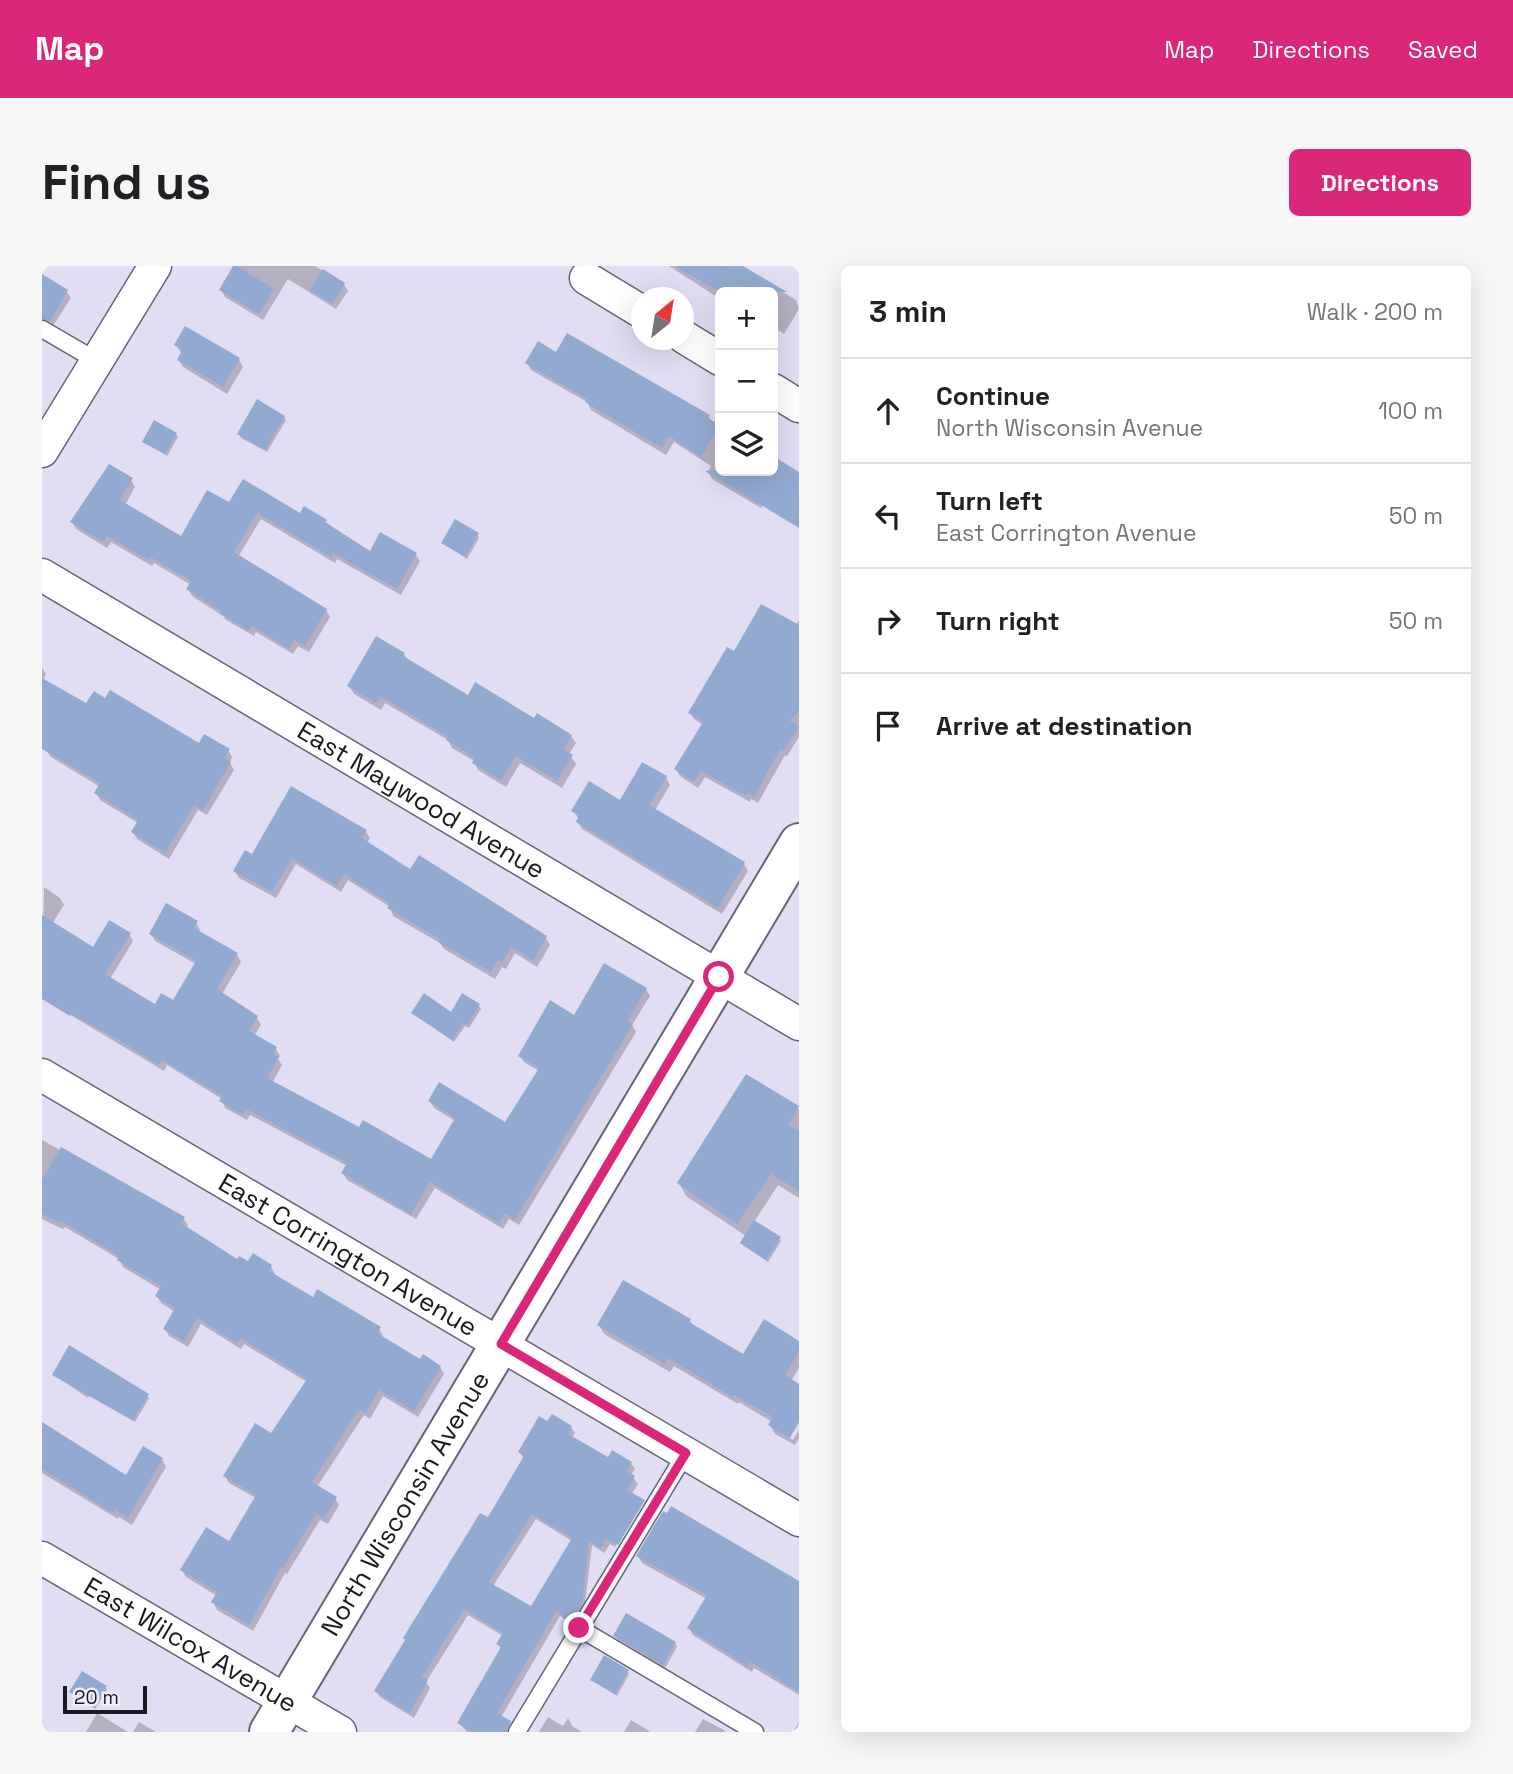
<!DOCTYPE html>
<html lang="en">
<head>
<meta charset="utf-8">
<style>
  :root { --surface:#fff; --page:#f6f6f6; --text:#202124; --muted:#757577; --line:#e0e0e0; --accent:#db2777 }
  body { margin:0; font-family:"Space Grotesk",sans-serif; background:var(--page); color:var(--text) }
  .controls { position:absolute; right:21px; top:21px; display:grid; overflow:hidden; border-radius:10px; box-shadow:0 7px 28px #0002 }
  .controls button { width:63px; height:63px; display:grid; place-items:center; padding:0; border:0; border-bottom:2px solid var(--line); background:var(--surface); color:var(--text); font:35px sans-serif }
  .compass { position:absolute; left:589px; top:21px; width:63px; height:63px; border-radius:50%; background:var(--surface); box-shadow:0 7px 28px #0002; rotate:30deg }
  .scale { position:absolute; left:21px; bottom:18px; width:84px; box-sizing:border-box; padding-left:7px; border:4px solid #1a1920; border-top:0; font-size:19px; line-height:24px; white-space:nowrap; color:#1a1920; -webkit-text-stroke:5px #eeebfc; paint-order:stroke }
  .stop { position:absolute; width:21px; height:21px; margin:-16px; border:5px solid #db2777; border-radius:50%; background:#fff }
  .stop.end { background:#db2777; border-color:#fff; box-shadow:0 2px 7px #0008 }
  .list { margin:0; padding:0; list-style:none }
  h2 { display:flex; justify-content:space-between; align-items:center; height:91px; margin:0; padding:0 28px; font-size:30px }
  h2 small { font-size:23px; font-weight:400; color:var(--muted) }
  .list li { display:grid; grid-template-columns:46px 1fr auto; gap:21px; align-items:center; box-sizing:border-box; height:105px; padding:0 28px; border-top:2px solid var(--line) }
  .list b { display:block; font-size:26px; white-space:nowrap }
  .list p { margin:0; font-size:23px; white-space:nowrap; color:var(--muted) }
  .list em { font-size:23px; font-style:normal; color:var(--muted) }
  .icon { flex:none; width:38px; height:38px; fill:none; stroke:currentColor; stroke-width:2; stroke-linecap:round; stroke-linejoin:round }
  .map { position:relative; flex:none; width:757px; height:1466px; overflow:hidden; border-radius:10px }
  header { display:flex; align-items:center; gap:42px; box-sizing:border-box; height:98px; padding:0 35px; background:var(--accent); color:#fff }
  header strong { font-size:33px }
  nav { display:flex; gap:38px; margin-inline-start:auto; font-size:24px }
  .intro { display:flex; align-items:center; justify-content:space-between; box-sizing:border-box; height:168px; padding:0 42px }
  h1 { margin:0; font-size:49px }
  .button { padding:18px 32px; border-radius:10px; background:var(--accent); color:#fff; font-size:24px; font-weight:700 }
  main { display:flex; gap:42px; padding:0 42px }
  aside { flex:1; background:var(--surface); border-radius:10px; box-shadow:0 7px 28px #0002 }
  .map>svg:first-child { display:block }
  .shadow { fill:#0003; fill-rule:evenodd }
  .building { fill:#93aad0; fill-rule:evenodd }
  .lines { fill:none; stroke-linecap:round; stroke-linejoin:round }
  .lane-casing { stroke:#676476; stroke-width:19 }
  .street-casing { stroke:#676476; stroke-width:35 }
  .secondary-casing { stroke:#676476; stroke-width:42 }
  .lane { stroke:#fff; stroke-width:16 }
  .street { stroke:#fff; stroke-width:32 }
  .secondary { stroke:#fff; stroke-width:38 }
  .route { stroke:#db2777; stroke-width:9 }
  .labels { text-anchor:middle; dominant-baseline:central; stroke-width:5; stroke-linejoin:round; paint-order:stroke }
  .street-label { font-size:26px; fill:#1a1920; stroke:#eeebfc }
</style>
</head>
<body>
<header>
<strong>Map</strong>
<nav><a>Map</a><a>Directions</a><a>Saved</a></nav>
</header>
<div class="intro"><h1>Find us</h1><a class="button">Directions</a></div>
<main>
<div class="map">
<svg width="757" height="1466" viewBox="0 0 757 1466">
  <rect width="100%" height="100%" fill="#e1ddf3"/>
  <path class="shadow" d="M193 0H273L302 18 306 25 294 43 246 13 221 54 183 31 179 24Z
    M627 0H697L754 34 757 43 742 68 731 61V26H678V33Z
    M0 10 25 26 29 32 11 60 0 57Z
    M134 79 197 94 201 101 185 128 141 101 137 94 140 88Z
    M515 88 667 151 670 156 678 161V205H731V192L738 196 742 204 719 242 670 213 666 205 669 200 632 176 624 189 549 144 545 136 489 104 485 97Z
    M242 151 244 154 225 186 199 172 197 168Z
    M134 168 136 171 125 190 102 176Z
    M89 214 93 221 83 239 140 272 188 239 283 255 287 260 328 288 339 268 374 289 378 295 359 329 295 293 293 297 219 253 196 291 284 344 288 351 267 386 256 380 251 388 214 366 212 370 184 354 181 350 150 330 146 323 149 319 112 297 110 300 69 276 65 282 34 263 30 256Z
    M435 268 437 272 425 293 401 277Z
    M757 354V471L745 490 743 489 716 537 709 533 708 536 663 511 656 522 638 510 634 503 661 459 652 453 648 447 693 387 754 360Z
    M362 388 366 395 426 431 493 454 529 470 534 477 527 488 534 498 520 522 478 497 464 521 436 504 432 495 410 482 406 474 343 437 339 444 312 428 307 420Z
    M0 402 4 408 1 415 45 439 158 479 186 484 190 491 188 497 192 504 165 549 156 544 127 593 95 573 91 566 96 557 58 534 54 527 58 521 9 491 0 478Z
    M624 511 628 519 613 544 702 598 706 605 680 648 540 563 536 556 537 553 531 545 579 536Z
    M323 565 328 572 325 577 369 605 504 672 508 679 495 701 473 687 464 703 460 701 453 713 402 683 398 677 351 650 348 641 306 614 299 626 254 598 234 632 197 612 193 605 211 590Z
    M2 621 18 632 22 639 10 658 52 683 87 668 91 675 68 713 114 740 132 736 154 698 113 675 109 668 154 657 158 664 157 667 195 689 199 696 180 728 215 752 219 759 212 770 234 783 238 790 236 793 240 799 230 817 317 864 390 896 413 855 392 842 388 835 463 858 497 805 482 796 478 790 533 751 604 723 608 730 590 759 594 766 477 959 467 953 461 963 393 922 374 953 305 914 301 907 305 900 208 849 205 854 183 842 180 833 125 799 122 805 0 732Z
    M437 740 439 743 427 762 423 760 412 776 371 747 409 748Z
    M704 810 757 843V932L736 919 712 956 739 975 726 996 702 980 700 977 704 970 644 930 637 917Z
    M0 874 141 952 146 959 144 962 196 995 229 1001 233 1008 232 1010 272 1033 337 1063 341 1070 340 1072 379 1096 398 1101 402 1108 376 1151 341 1130 328 1153 322 1149 275 1221 293 1232 297 1239 286 1258 278 1254 245 1308 243 1307 211 1365 175 1344 171 1336 175 1330 144 1311 140 1304 188 1278 214 1232 187 1217 183 1210 230 1169 265 1116 202 1078 199 1083 159 1058 146 1081 127 1070 123 1063 133 1046 119 1037 115 1030 119 1024 81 1001 77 993 23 961 21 963 0 953Z
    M648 1054 651 1060 702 1090 757 1077V1102L749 1115 757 1120V1157L748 1172 751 1174 757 1164V1172L753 1179 733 1168 728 1159 730 1156 697 1136 696 1138 632 1100 628 1106 562 1068 557 1059Z
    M12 1109 105 1129 107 1132 93 1156 47 1130 46 1132Z
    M0 1156 85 1211 120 1193 124 1201 90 1259 77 1251 76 1253 0 1207Z
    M506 1158 529 1161 533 1167 530 1172 567 1194 589 1197 593 1203 589 1209 596 1218 589 1229 602 1236H600L573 1281 568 1278 562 1287 550 1279 542 1346 533 1361 518 1350 458 1453 454 1466H425L417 1457 460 1384 456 1378 461 1370 426 1349 384 1416 388 1422 372 1452 338 1431 334 1425 446 1254 481 1192 478 1186ZM494 1253 530 1275 490 1343 451 1320Z
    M603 1238 605 1242 580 1284 576 1282Z
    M596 1290 757 1322V1429L712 1402 710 1406 651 1369 647 1362 665 1333 600 1297Z
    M573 1370 633 1377 635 1381 623 1402 575 1373Z
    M585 1405 587 1408 575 1430 550 1414Z
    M63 1421 65 1424 53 1443 29 1426Z
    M55 1447 86 1466H44Z
    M506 1451 521 1460 526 1452 530 1460 540 1466H497Z
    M661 1453 682 1464 683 1466H653Z
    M589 1454 609 1466H582Z
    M97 1456 114 1466H91Z
    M757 1456V1466H751Z"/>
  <path class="building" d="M191 0H195L232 23 217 48 177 24Z
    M632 0H701L745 26H678Z
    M281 3 303 17 290 38 268 24Z
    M0 8 26 24 8 55 0 53Z
    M143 60 198 92 181 121 135 94 140 84 132 79Z
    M525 67 668 149 666 152 678 159 659 191 627 170 620 182 543 136 545 133 483 97 496 75 514 86Z
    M215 133 243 150 223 184 195 168Z
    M112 154 135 167 123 188 100 176Z
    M731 190 757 206V262L663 205H731Z
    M67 198 91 212 78 234 139 270 165 224 187 236 201 213 258 247 262 240 285 254 283 256 328 285 338 266 375 287 355 323 291 287 289 291 215 247 192 286 285 343 263 380 252 374 247 383 210 360 207 365 178 347 179 345 144 323 149 315 108 291 106 294 65 270 61 276 28 256Z
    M413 253 437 267 423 291 399 277Z
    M719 338 757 359V445L748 455 757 461 741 485 738 483 712 531 705 527 704 530 659 505 652 516 632 503 661 456 646 447 685 381 692 385Z
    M334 370 363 387 361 390 426 429 433 416 492 452 495 447 530 469 521 483 531 489 515 515 474 490 459 514 430 497 433 492 404 474 406 471 338 430 334 437 305 420Z
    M0 412 44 437 52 425 63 432 68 424 157 477 162 468 188 483 182 492 189 496 161 544 152 539 123 587 89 566 96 554 52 527 58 517 0 483Z
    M600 496 625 510 607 539 703 596 676 642 534 556 537 549 529 545 547 515 578 534Z
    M249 520 325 564 320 571 323 574 368 603 377 589 505 670 491 695 469 681 460 697 456 694 449 706 396 676 398 673 345 642 348 638 302 608 295 620 250 592 230 626 191 605 203 584 210 588Z
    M124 637 156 655 152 662 196 687 175 723 216 750 207 765 235 781 232 788 237 791 225 812 317 861 321 854 389 893 413 852 386 835 397 816 463 856 497 802 476 790 508 734 532 749 562 697 605 722 585 755 591 758 473 954 463 947 457 957 388 916 369 948 299 907 305 897 204 843 201 849 177 835 180 830 120 794 117 799 75 773 29 748 28 750 0 733V649L51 681 67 654 89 667 63 708 113 738 119 727 131 734 154 695 107 668Z
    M382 727 409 746 420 727 438 738 425 760 421 757 410 774 369 747Z
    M704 808 757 840 746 859 757 865V925L729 908 695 958 635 917Z
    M19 881 143 951 139 957 195 993 197 990 206 995 211 987 230 999 227 1005 271 1031 275 1023 339 1061 335 1067 378 1093 381 1088 399 1100 372 1145 337 1124 324 1147 317 1143 270 1216 295 1231 282 1252 274 1248 241 1302 239 1301 207 1359 169 1336 175 1326 138 1304 164 1261 187 1275 214 1229 181 1210 213 1157 229 1167 265 1113 198 1072 195 1077 155 1052 142 1075 121 1063 133 1042 113 1030 119 1020 75 994 77 990 19 955 17 957 0 948V914Z
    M712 954 739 971 724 994 698 977Z
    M581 1014 649 1053 647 1056 701 1088 722 1053 757 1075V1085L743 1109 757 1118V1155L747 1172 726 1159 731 1151 692 1129 690 1131 626 1092 623 1098 555 1059Z
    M27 1079 107 1128 91 1154 10 1109Z
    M510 1148 530 1160 526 1168 566 1191 570 1184 590 1196 585 1205 593 1210 585 1224 603 1234 576 1279 564 1273 559 1282 547 1275 540 1339 529 1356 514 1345 455 1447 469 1455 465 1466H430L415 1457 459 1381 454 1378 461 1367 422 1343 380 1411 386 1414 368 1447 332 1425 363 1374 361 1372 438 1247 446 1251 482 1190 476 1186 497 1150 505 1155ZM490 1248 530 1272 489 1340 447 1316Z
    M0 1156 84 1209 101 1180 121 1192 86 1252 73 1244 71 1247 0 1203Z
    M629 1240 757 1315V1426L708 1396 706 1400 645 1362 665 1329 594 1290 621 1245 625 1247Z
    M584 1347 634 1376 621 1399 571 1370Z
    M562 1389 587 1404 573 1428 548 1414Z
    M40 1405 65 1420 51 1441 27 1426Z"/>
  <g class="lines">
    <g class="lane-casing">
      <path id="lane" d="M0 63 55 95
        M537 1362 713 1466
        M475 1466 644 1187"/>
    </g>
    <g class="street-casing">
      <g id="street">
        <path d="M544 12 600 46"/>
        <path d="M642 71 678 93"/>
        <path d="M731 124 757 140"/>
        <path d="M0 185 113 0"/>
        <path id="s1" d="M0 309 757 758"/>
        <path id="s2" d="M0 809 757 1254"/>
        <path id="s3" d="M0 1292 298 1466"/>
      </g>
    </g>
    <g class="secondary-casing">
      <g id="secondary">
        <path id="s4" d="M227 1466 757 577"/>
      </g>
    </g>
    <use href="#lane" class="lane"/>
    <use href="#street" class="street"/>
    <use href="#secondary" class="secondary"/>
  </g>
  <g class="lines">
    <path class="route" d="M537 1362 644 1187 459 1078 677 711"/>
  </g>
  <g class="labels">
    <g class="street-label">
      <text stroke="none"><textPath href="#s1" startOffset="441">East Maywood Avenue</textPath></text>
      <text stroke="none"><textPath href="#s2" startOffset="355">East Corrington Avenue</textPath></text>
      <text stroke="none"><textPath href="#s4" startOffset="266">North Wisconsin Avenue</textPath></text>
      <text stroke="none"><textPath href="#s3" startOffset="172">East Wilcox Avenue</textPath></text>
    </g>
  </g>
</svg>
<div class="controls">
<button>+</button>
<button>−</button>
<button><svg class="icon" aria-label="layers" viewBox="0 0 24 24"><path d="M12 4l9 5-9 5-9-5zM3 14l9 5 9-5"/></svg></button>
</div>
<svg class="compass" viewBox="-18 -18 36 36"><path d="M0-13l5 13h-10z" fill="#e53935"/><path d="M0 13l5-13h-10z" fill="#757577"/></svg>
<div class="scale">20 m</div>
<div class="stop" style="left:677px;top:711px"></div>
<div class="stop end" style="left:537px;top:1362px"></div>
</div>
<aside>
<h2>3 min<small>Walk · 200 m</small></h2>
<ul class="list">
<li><svg class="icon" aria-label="ahead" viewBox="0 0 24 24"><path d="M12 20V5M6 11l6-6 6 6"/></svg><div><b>Continue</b><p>North Wisconsin Avenue</p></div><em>100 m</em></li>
<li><svg class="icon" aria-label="left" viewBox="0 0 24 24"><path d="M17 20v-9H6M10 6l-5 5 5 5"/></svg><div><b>Turn left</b><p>East Corrington Avenue</p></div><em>50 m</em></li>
<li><svg class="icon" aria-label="right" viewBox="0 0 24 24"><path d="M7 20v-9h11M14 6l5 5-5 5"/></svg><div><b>Turn right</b></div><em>50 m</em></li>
<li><svg class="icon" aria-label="arrive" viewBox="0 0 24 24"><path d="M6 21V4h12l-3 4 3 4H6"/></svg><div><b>Arrive at destination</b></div></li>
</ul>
</aside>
</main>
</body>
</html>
